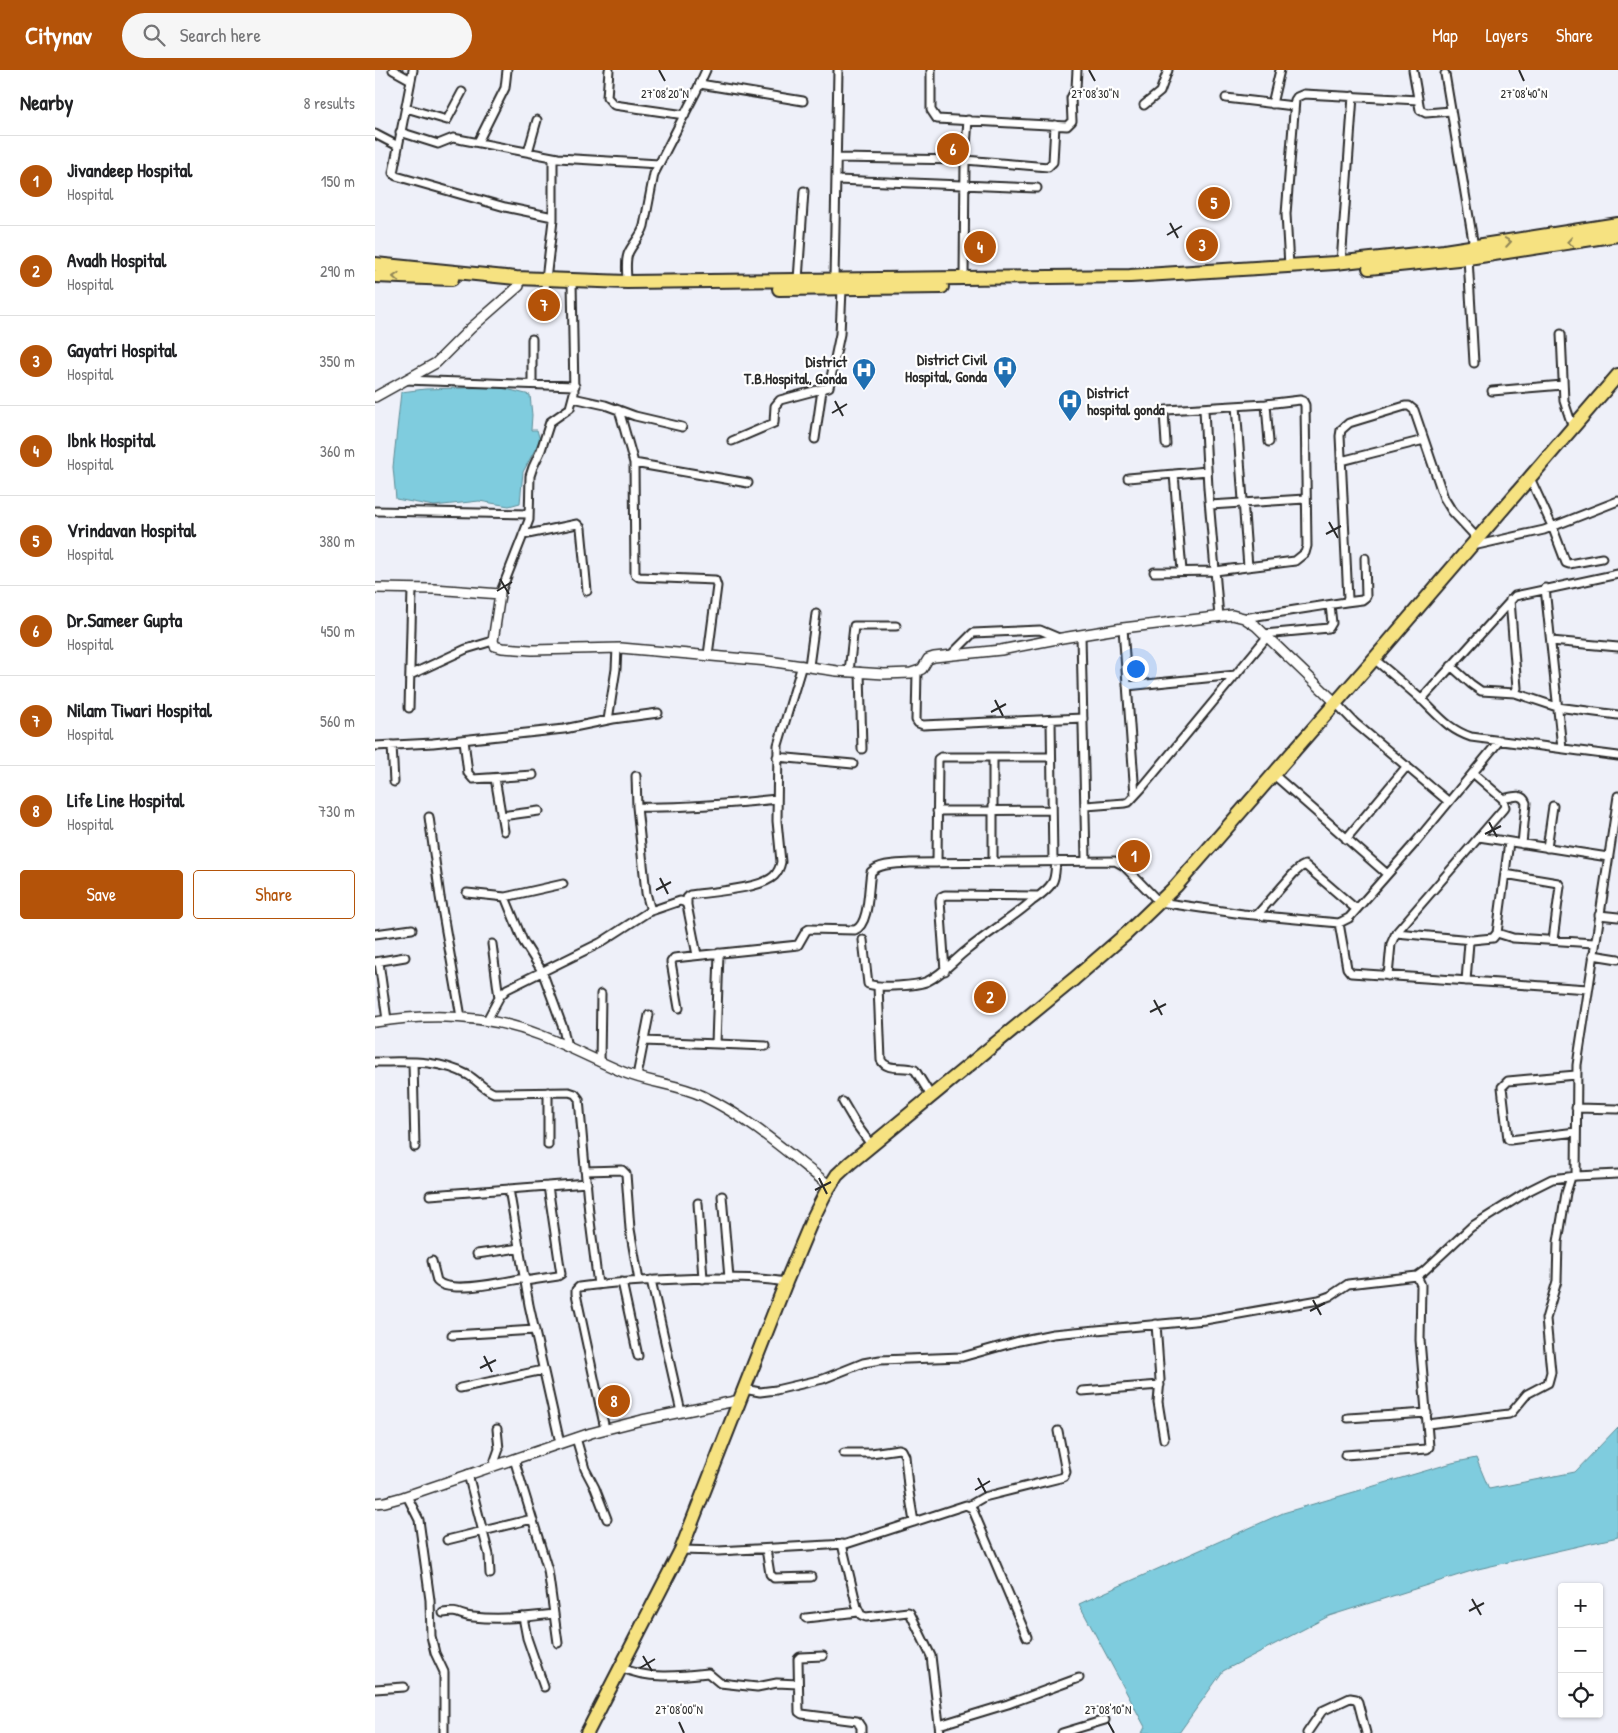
<!DOCTYPE html>
<html lang="en">
<head>
<meta charset="utf-8">
<style>
  :root { --surface:#fff; --page:#f6f6f6; --text:#202124; --muted:#757577; --line:#e0e0e0; --accent:#b45309 }
  body { margin:0; font-family:"Patrick Hand",sans-serif; background:var(--page); color:var(--text) }
  .controls { position:absolute; right:15px; bottom:15px; display:grid; overflow:hidden; border-radius:5px; box-shadow:0 1px 4px #0004 }
  .controls button { width:45px; height:45px; display:grid; place-items:center; padding:0; border:0; border-bottom:1px solid var(--line); background:var(--surface); color:var(--text); font:25px sans-serif }
  .you { position:absolute; left:760px; top:598px; width:18px; height:18px; margin:-12px; border:4px solid #fff; border-radius:50%; background:#1a73e8; box-shadow:0 0 0 8px #1a73e833 }
  .badge { display:grid; place-items:center; width:32px; height:32px; border-radius:50%; background:var(--accent); color:#fff; font-size:16px; font-weight:700 }
  .pin { position:absolute; translate:-50% -50%; border:2px solid #fff; box-shadow:0 1px 5px #0006 }
  .list { margin:0; padding:0; list-style:none }
  h2 { display:flex; justify-content:space-between; align-items:center; height:65px; margin:0; padding:0 20px; font-size:21px }
  h2 small { font-size:16px; font-weight:400; color:var(--muted) }
  .list li { display:grid; grid-template-columns:32px 1fr auto; gap:15px; align-items:center; box-sizing:border-box; height:90px; padding:0 20px; border-top:1px solid var(--line) }
  .list b { display:block; font-size:19px; white-space:nowrap }
  .list p { margin:0; font-size:16px; white-space:nowrap; color:var(--muted) }
  .list em { font-size:16px; font-style:normal; color:var(--muted) }
  .actions { display:flex; gap:10px; padding:15px 20px }
  .actions a { flex:1; padding:11px 0; border:1px solid var(--accent); border-radius:5px; text-align:center; font-size:18px; color:var(--accent) }
  .actions .main { background:var(--accent); color:#fff }
  .icon { flex:none; width:28px; height:28px; fill:none; stroke:currentColor; stroke-width:2; stroke-linecap:round; stroke-linejoin:round }
  .map { position:relative; flex:none; width:1243px; height:1663px; overflow:hidden }
  header { display:flex; align-items:center; gap:30px; box-sizing:border-box; height:70px; padding:0 25px; background:var(--accent); color:#fff }
  header strong { font-size:24px }
  nav { display:flex; gap:28px; margin-inline-start:auto; font-size:18px }
  .search { width:350px; height:45px; background:var(--page); display:flex; align-items:center; gap:12px; box-sizing:border-box; padding:0 18px; border-radius:28px; color:var(--muted); font-size:19px }
  main { display:flex }
  aside { flex:1; background:var(--surface) }
  .map>svg:first-child { display:block }
  .water { fill:#7fccde; stroke:#5d8c96 }
  .lines { fill:none; stroke-linecap:round; stroke-linejoin:round }
  .minor-casing { stroke:#2b2b2b; stroke-width:11 }
  .tertiary-casing { stroke:#2b2b2b; stroke-width:12 }
  .trunk-casing { stroke:#2b2b2b; stroke-width:16 }
  .minor { stroke:#fff; stroke-width:7 }
  .tertiary { stroke:#fff; stroke-width:9 }
  .trunk { stroke:#f6e281; stroke-width:12 }
  .oneway { stroke:#908656 }
  .ticks { fill:none; stroke:#2b2b2b; stroke-width:2 }
  .labels { text-anchor:middle; dominant-baseline:central; stroke-width:4.5; stroke-linejoin:round; paint-order:stroke }
  .poi-label { font-size:15px; font-weight:bold; fill:#2b2b2b; stroke:#fff; text-anchor:end }
  .ticks-label { font-size:12px; text-anchor:middle; fill:#2b2b2b; stroke:#fff; stroke-width:4.5; stroke-linejoin:round; paint-order:stroke }
</style>
</head>
<body>
<header>
<strong>Citynav</strong>
<div class="search"><svg class="icon" aria-label="search" viewBox="0 0 24 24"><circle cx="10" cy="10" r="6"/><path d="M15 15l6 6"/></svg>Search here</div>
<nav><a>Map</a><a>Layers</a><a>Share</a></nav>
</header>
<main>
<aside>
<h2>Nearby<small>8 results</small></h2>
<ul class="list">
<li><span class="badge">1</span><div><b>Jivandeep Hospital</b><p>Hospital</p></div><em>150 m</em></li>
<li><span class="badge">2</span><div><b>Avadh Hospital</b><p>Hospital</p></div><em>290 m</em></li>
<li><span class="badge">3</span><div><b>Gayatri Hospital</b><p>Hospital</p></div><em>350 m</em></li>
<li><span class="badge">4</span><div><b>Ibnk Hospital</b><p>Hospital</p></div><em>360 m</em></li>
<li><span class="badge">5</span><div><b>Vrindavan Hospital</b><p>Hospital</p></div><em>380 m</em></li>
<li><span class="badge">6</span><div><b>Dr.Sameer Gupta</b><p>Hospital</p></div><em>450 m</em></li>
<li><span class="badge">7</span><div><b>Nilam Tiwari Hospital</b><p>Hospital</p></div><em>560 m</em></li>
<li><span class="badge">8</span><div><b>Life Line Hospital</b><p>Hospital</p></div><em>730 m</em></li>
</ul>
<div class="actions"><a class="main">Save</a><a>Share</a></div>
</aside>
<div class="map">
<svg width="1243" height="1663" viewBox="0 0 1243 1663">
  <rect width="100%" height="100%" fill="#eef0f9"/>
  <filter id="ink" filterUnits="userSpaceOnUse"><feTurbulence type="fractalNoise" baseFrequency=".02" numOctaves="2"/><feDisplacementMap in="SourceGraphic" scale="10" xChannelSelector="R" yChannelSelector="G"/><feConvolveMatrix kernelMatrix="1 2 1 2 8 2 1 2 1" color-interpolation-filters="sRGB"/></filter>
  <g filter="url(#ink)">
    <path class="water" d="M123 317 155 325 157 345 156 360H162L165 370 148 402 145 433 134 436 104 431 59 436 21 429 18 397 26 322 50 319Z
      M1243 1357V1467L1103 1499 954 1546 848 1601 804 1663H767L770 1657 704 1534 908 1443 1077 1393 1101 1388 1114 1419 1200 1402Z"/>
    <g class="lines">
      <g class="minor-casing">
        <path id="minor" d="M18 0 36 10
          M38 0 18 103 21 106 130 137 178 147
          M234 0 232 27 239 35 310 45
          M556 0V40L562 49 692 56 697 51 696 28 701 18 702 0
          M1038 0 1045 40 1051 43 1076 41
          M1070 4 1099 177
          M325 14 428 31
          M851 28 919 36
          M897 34 905 0
          M769 35 785 22 793 0
          M31 38 72 50 87 22
          M25 62 63 74 78 68 183 88 284 94
          M0 64 23 76
          M103 72 130 18 132 0
          M153 82 162 50
          M462 88 590 90 673 97 678 92 680 55
          M462 110 662 118
          M1093 188 1099 293
          M966 193 978 26
          M914 196 911 144 920 30 922 27 929 24 1043 30
          M589 208 590 90 593 50
          M459 209 463 0
          M423 210 429 121
          M252 212C252 203 250 192 253 184 257 174 266 167 269 156L279 104 321 22 331 0
          M170 218 178 150V87
          M1186 264 1189 331 1198 358
          M157 269V314
          M30 310 200 316
          M1117 321 1188 315
          M198 328 230 335 260 346 307 357
          M891 334 894 372
          M861 336 873 497
          M829 339 833 418 844 547
          M244 340 259 393 260 504 264 507 340 510 342 516 333 585
          M440 369 447 320
          M357 371 399 353 400 336 405 330 454 317 465 264 467 219
          M966 391 1049 370
          M259 393 373 413
          M753 408 799 404
          M1155 408 1177 456 1191 493 1194 494 1227 488
          M835 435 930 429
          M0 441 154 444
          M148 465 202 454 206 458 212 521
          M1098 476 1169 460 1243 431
          M807 501 799 404 832 401
          M779 502 840 501 920 491 930 483 932 476 930 335 928 331 925 330 891 334 791 340 789 342 791 374
          M1170 518 1187 678
          M125 524 154 450 155 406 158 397 166 380 175 352 195 338 199 323 197 211
          M971 532 987 530 991 527 990 488
          M869 548 971 532 973 529 965 366 966 360 974 353 1030 336H1034L1039 340 1069 428 1077 441 1102 468
          M748 558 760 725
          M889 564 954 558 957 553 955 535
          M706 565 711 790
          M1176 571 1243 577
          M576 585 598 563 665 560 684 568
          M999 589C1015 602 1031 616 1047 630 1064 646 1073 659 1096 667L1243 686
          M434 596 441 544
          M1076 596 1096 614 1106 621 1140 623 1142 618 1135 530
          M542 601 541 650 543 653 548 655 708 648
          M474 602 479 556H521
          M485 602 487 679
          M35 605 91 579 118 571
          M752 616 861 605
          M1140 623 1182 637 1243 645
          M1046 630 1140 526 1243 504
          M960 632 980 653 1074 732
          M34 638 37 519
          M233 650 241 599 242 578
          M676 650 678 791
          M89 670 93 703 98 709 158 705
          M17 675 19 712
          M0 676 58 673 189 659 238 649 283 643
          M402 687 478 694
          M618 687V792
          M898 704 1012 804
          M261 706 262 737 271 823 276 841
          M120 708 129 761
          M1128 729C1137 727 1147 722 1151 733L1147 774
          M711 736 750 733 754 732 766 719 892 567
          M262 737C309 738 355 734 402 729
          M562 741 677 740
          M126 746 164 741
          M54 747 65 827 86 947
          M1104 767 1233 787
          M971 769 1032 696
          M1172 778 1178 736
          M562 793 563 689 566 687H676
          M1130 804 1183 813 1185 816 1178 870
          M92 823 130 827 188 814
          M130 827 148 871 167 901 188 958 192 977
          M312 835V828L315 825C335 822 385 819 399 806 403 802 405 797 406 792L402 751 403 675 427 595
          M882 845 919 803 926 797 930 795 981 839
          M1224 845 1243 847
          M964 853 972 898 976 903 1213 919
          M1021 863 1097 870
          M1122 863 1138 868 1219 873
          M0 864 37 859
          M488 870 493 914C503 918 543 916 553 911 569 903 579 890 592 880 613 863 636 849 657 831 664 826 672 821 677 813 681 807 680 798 681 791
          M117 874 124 928
          M1218 885 1243 889
          M0 892 30 887
          M4 892 12 950
          M570 901 565 831 566 827 570 825 664 826
          M1013 906 1016 874 1021 863 1130 737 1128 729 1098 703
          M1091 911 1094 872 1097 870 1118 868 1122 863 1134 772
          M503 916 506 990C512 1002 529 995 540 1000L556 1026
          M304 938 296 892 299 888 423 875 431 861 434 859 480 860C495 854 493 816 496 802 505 793 523 794 535 793L740 791 749 796 784 832 868 844 942 851 964 853 974 848 1040 773 1125 670
          M112 950 125 926 132 919 225 873 273 842 305 831 309 832 312 835 322 885
          M269 971 391 976
          M341 974 344 883
          M0 992C34 992 62 989 93 1005 102 1010 108 1019 119 1023L194 1022 200 1024 204 1029 214 1143 223 1215
          M38 992 40 1077
          M225 992 226 924
          M262 1006 274 945
          M173 1022V1075
          M468 1032 481 1054 497 1076
          M1201 1038 1243 1039
          M1201 1062 1135 1070 1133 1069 1127 1017 1133 1011 1201 1005
          M210 1101 247 1100 251 1104 255 1159 264 1211
          M1201 1106 1202 995 1243 726
          M134 1119 154 1235 185 1373
          M55 1125 212 1113
          M347 1126 354 1208
          M323 1133 328 1209
          M102 1184 145 1178
          M57 1191 62 1211C75 1225 132 1211 150 1208
          M276 1210 306 1342
          M150 1211 183 1206 186 1204 173 1116
          M247 1212 263 1286
          M781 1254 785 1310 783 1332 789 1369
          M77 1265 160 1260
          M85 1318 168 1300
          M369 1319 385 1322 401 1320 448 1309 488 1293 505 1290 587 1287 644 1271 678 1264 830 1250 944 1230 955 1226 973 1214 1042 1206 1049 1201 1096 1157 1155 1120 1177 1109 1201 1106 1243 1104
          M707 1321 785 1315
          M973 1348 1052 1343
          M1053 1354 1134 1344 1137 1342 1152 1324 1173 1313 1176 1302 1171 1249 1182 1211 1183 1172 1191 1123 1196 1107
          M230 1359 201 1224V1220L204 1217C248 1211 293 1209 338 1208 363 1208 386 1208 411 1212
          M201 1368 210 1399 220 1418 232 1449
          M469 1383H496L524 1379 527 1380 530 1386 533 1416 539 1452
          M970 1385 1052 1379 1054 1377 1045 1270 1046 1215 1042 1206
          M139 1389 173 1500 183 1573
          M118 1396 124 1379 122 1359
          M93 1404 114 1485 115 1504
          M32 1426 44 1450 55 1530 56 1566 60 1583 69 1602V1663
          M595 1435 609 1427 689 1407 691 1402 683 1361
          M72 1470 157 1449
          M467 1474 482 1537 486 1545 491 1547 533 1542 535 1543 556 1586 565 1663
          M391 1479 395 1504 399 1508 436 1507
          M306 1480 343 1481 471 1474 591 1435 597 1438 652 1567
          M68 1543C85 1540 84 1546 98 1547 126 1550 152 1547 179 1544
          M148 1547 152 1568 169 1617
          M431 1548 483 1542
          M448 1586 425 1587 423 1589 424 1642 427 1644 482 1651 486 1657V1663
          M246 1597C270 1610 307 1606 333 1603L345 1613 382 1617 402 1613 423 1614
          M0 1619 29 1617
          M564 1655 633 1634 704 1608
          M687 1663 730 1650
          M932 1663 947 1641 975 1628 981 1629 983 1632 991 1663"/>
      </g>
      <g class="tertiary-casing">
        <path id="tertiary" d="M0 327 61 293 96 258 144 216
          M0 518 59 519 125 524 118 571 120 576 127 578 157 580 246 578 393 591 462 601 509 604 536 603 542 601 547 599 553 589 559 587 626 580 687 568 748 558 857 545 869 548 881 556 960 632
          M0 952C55 943 112 944 165 965 193 976 220 990 248 1002 274 1013 303 1014 328 1026 376 1049 414 1084 455 1116
          M0 1433 10 1432 28 1427 216 1363 267 1350 365 1330"/>
      </g>
      <g class="trunk-casing">
        <path id="trunk" d="M0 194 141 208 252 212 755 206 960 193 1069 181 1243 154
          M994 198 1093 188 1243 165
          M0 206 77 209
          M404 219 567 217
          M212 1663 306 1480 411 1212 437 1150 450 1124 462 1105 475 1093 699 909 751 864 801 816 999 589 1243 305"/>
      </g>
      <use href="#minor" class="minor"/>
      <use href="#tertiary" class="tertiary"/>
      <use href="#trunk" class="trunk"/>
    </g>
    <defs><path id="oneway-chevron" d="M-2-3.5L2.5 0L-2 3.5" fill="none" stroke-width="1.6" stroke-linecap="round" stroke-linejoin="round" transform="scale(1.25)"/></defs>
    <g class="oneway">
      <use href="#oneway-chevron" transform="translate(1133 172) rotate(-9)"/>
      <use href="#oneway-chevron" transform="translate(1195 172) rotate(171)"/>
      <use href="#oneway-chevron" transform="translate(21 207) rotate(-177)"/>
    </g>
  </g>
  <path class="ticks" d="M284 0 290 11M714 0 720 11M1144 0 1149 11M795 153 803 168M792 165 807 156M460 331 468 346M457 343 472 334M954 452 963 468M951 464 966 456M125 509 134 524M122 521 137 512M620 630 628 646M616 642 631 634M1114 752 1122 767M1110 764 1126 756M285 808 293 824M281 820 296 812M779 930 787 945M775 942 791 934M444 1108 452 1124M440 1120 456 1112M938 1230 946 1245M935 1241 950 1233M109 1286 117 1302M105 1298 121 1290M603 1408 611 1423M600 1420 615 1411M1097 1529 1106 1545M1094 1541 1109 1533M268 1586 277 1601M265 1598 280 1589M304 1652 309 1663M733 1652 739 1663"/>
  <defs>
    <g id="hospital-pin" transform="scale(1.25)"><path d="M0 17L-7.5 6A9.5 9.5 0 1 1 7.5 6Z" fill="#1f6fb2" stroke="#fff"/><path d="M-5-5h3v3.5h4V-5h3V5h-3V1.5h-4V5h-3Z" fill="#fff"/></g>
  </defs>
  <g fill-rule="evenodd">
    <use href="#hospital-pin" x="630" y="298"/>
    <use href="#hospital-pin" x="489" y="300"/>
    <use href="#hospital-pin" x="695" y="331"/>
  </g>
  <g class="labels">
    <g class="poi-label">
      <text x="612" y="289">District Civil<tspan x="612" dy="17">Hospital, Gonda</tspan></text>
      <text x="472" y="291">District<tspan x="472" dy="17">T.B.Hospital, Gonda</tspan></text>
      <text x="712" y="322" text-anchor="start">District<tspan x="712" dy="17">hospital gonda</tspan></text>
    </g>
  </g>
  <g class="ticks-label">
    <text x="290" y="28">27°08'20"N</text>
    <text x="720" y="28">27°08'30"N</text>
    <text x="1149" y="28">27°08'40"N</text>
    <text x="304" y="1644">27°08'00"N</text>
    <text x="733" y="1644">27°08'10"N</text>
  </g>
</svg>
<div class="controls">
<button>+</button>
<button>−</button>
<button><svg class="icon" aria-label="locate" viewBox="0 0 24 24"><circle cx="12" cy="12" r="6"/><path d="M12 2v4M12 18v4M2 12h4M18 12h4"/></svg></button>
</div>
<div class="you"></div>
<div class="pin badge" style="left:759px;top:786px">1</div>
<div class="pin badge" style="left:615px;top:927px">2</div>
<div class="pin badge" style="left:827px;top:175px">3</div>
<div class="pin badge" style="left:605px;top:177px">4</div>
<div class="pin badge" style="left:839px;top:133px">5</div>
<div class="pin badge" style="left:578px;top:79px">6</div>
<div class="pin badge" style="left:169px;top:235px">7</div>
<div class="pin badge" style="left:239px;top:1331px">8</div>
</div>
</main>
</body>
</html>
